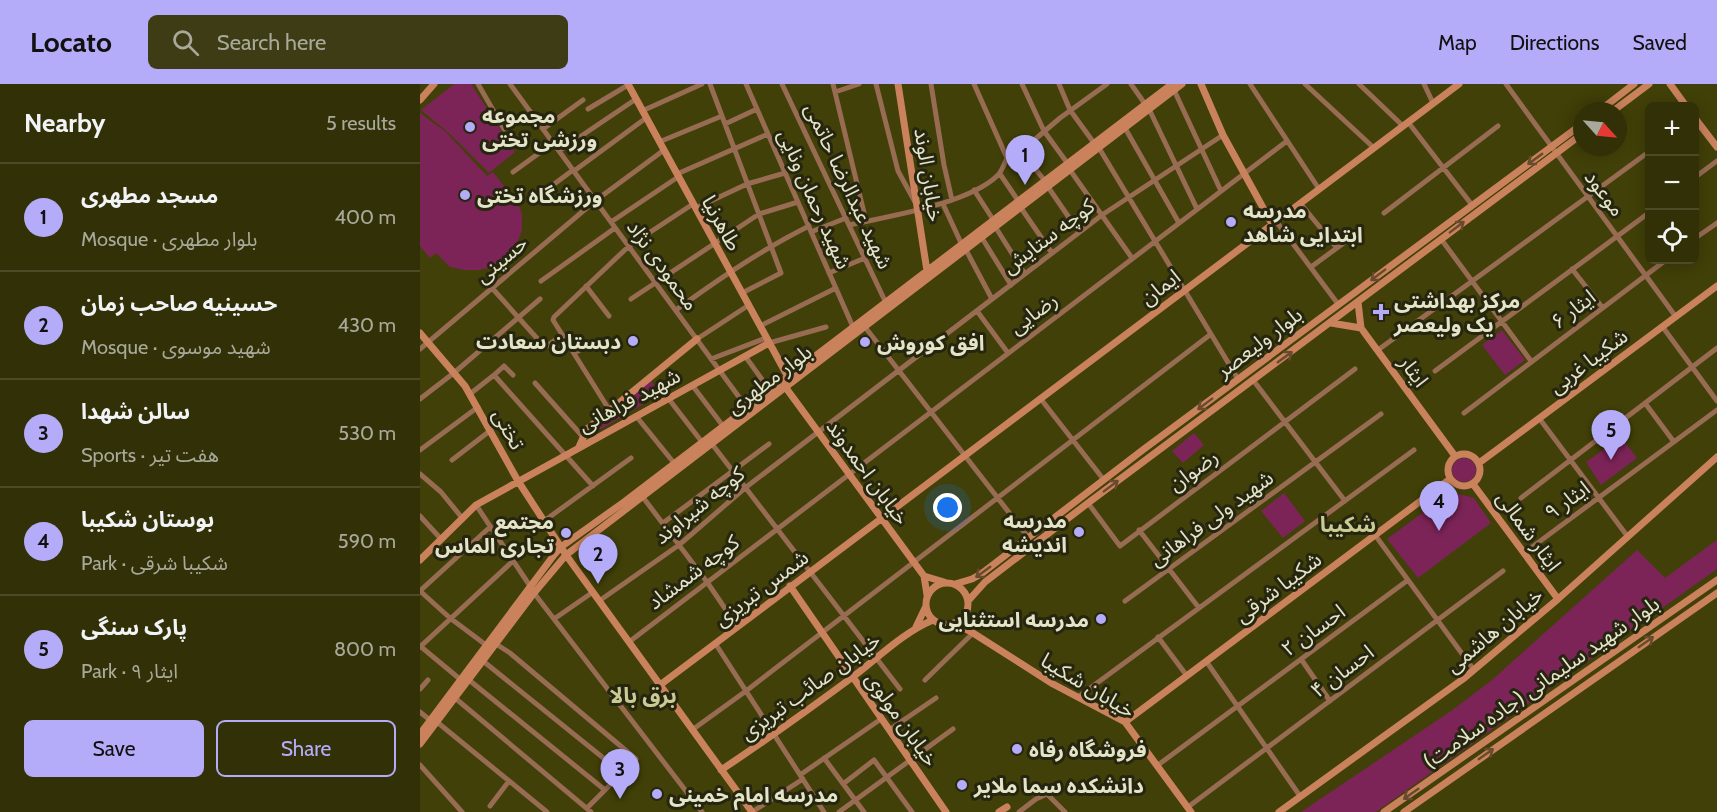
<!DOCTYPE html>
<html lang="en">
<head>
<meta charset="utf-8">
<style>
  :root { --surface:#313006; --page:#3d3c14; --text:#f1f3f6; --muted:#a8a99b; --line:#4c4b28; --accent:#b5acf9 }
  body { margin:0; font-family:Cabin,"Noto Sans Arabic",sans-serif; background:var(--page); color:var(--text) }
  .controls { position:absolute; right:18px; top:18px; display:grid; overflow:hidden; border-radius:9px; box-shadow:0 3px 15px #0003 }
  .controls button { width:54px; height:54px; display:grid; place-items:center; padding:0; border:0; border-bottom:2px solid var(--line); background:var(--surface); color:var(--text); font:30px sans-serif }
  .compass { position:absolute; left:1153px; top:18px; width:54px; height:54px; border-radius:50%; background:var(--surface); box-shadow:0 3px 15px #0003; rotate:117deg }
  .you { position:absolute; left:528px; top:424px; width:21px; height:21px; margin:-15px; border:4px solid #fff; border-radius:50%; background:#1a73e8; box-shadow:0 0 0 9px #1a73e833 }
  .badge { display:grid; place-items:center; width:39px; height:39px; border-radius:50%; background:var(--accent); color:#111; font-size:20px; font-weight:700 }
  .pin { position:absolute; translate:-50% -50px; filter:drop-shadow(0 2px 3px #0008) }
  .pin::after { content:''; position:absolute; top:32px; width:21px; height:18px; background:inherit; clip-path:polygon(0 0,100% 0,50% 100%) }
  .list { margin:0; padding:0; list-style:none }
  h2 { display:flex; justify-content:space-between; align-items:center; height:78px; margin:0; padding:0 24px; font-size:26px }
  h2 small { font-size:20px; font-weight:400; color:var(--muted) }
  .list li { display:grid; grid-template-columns:39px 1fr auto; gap:18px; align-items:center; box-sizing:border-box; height:108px; padding:0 24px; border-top:2px solid var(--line) }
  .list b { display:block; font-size:22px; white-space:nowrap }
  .list p { margin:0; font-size:20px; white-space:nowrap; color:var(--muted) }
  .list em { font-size:20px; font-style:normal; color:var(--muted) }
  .actions { display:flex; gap:12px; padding:18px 24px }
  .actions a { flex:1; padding:14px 0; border:2px solid var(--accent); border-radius:9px; text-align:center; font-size:21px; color:var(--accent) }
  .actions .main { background:var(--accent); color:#111 }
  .icon { flex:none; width:33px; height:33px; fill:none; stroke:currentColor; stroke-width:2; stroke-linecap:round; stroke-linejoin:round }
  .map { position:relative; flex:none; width:1297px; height:728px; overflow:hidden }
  header { display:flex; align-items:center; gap:36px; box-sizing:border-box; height:84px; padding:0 30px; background:var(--accent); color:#111 }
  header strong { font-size:28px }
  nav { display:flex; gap:33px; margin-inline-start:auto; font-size:21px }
  .search { width:420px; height:54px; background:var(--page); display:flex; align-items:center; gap:15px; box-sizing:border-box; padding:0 21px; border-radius:9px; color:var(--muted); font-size:22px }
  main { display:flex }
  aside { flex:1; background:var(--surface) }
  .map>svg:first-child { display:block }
  .green { fill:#7c2457 }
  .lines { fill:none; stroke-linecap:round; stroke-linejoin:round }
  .street { stroke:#986b53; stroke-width:5 }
  .secondary { stroke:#ca825c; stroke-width:7 }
  .oneway { stroke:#684b2e }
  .poi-dot { fill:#b5acf9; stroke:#262610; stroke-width:2 }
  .labels { text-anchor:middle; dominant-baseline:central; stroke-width:6; stroke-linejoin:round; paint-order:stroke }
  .poi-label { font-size:21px; font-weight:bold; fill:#e3e4c8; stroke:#262610; text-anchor:start }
  .street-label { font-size:21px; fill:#e3e4c8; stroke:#262610 }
  .neighbourhood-label { font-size:22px; font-weight:bold; fill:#cacb93; stroke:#262610 }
</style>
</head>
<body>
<header>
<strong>Locato</strong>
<div class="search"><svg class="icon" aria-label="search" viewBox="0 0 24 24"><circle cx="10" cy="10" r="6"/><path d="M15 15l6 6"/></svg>Search here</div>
<nav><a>Map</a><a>Directions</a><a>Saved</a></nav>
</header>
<main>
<aside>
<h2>Nearby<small>5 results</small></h2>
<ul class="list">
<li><span class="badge">1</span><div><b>مسجد مطهری</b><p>Mosque · بلوار مطهری</p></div><em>400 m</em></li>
<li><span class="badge">2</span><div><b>حسینیه صاحب زمان</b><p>Mosque · شهید موسوی</p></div><em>430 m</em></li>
<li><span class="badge">3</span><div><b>سالن شهدا</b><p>Sports · هفت تیر</p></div><em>530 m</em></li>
<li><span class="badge">4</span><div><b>بوستان شکیبا</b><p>Park · شکیبا شرقی</p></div><em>590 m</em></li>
<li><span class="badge">5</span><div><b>پارک سنگی</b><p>Park · ایثار ۹</p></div><em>800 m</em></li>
</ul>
<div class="actions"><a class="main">Save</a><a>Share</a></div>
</aside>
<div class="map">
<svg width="1297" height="728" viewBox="0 0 1297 728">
  <rect width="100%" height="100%" fill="#414008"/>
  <path class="green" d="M34 0H51L95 68 69 89 30 50 1 26Z
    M0 29 26 48 67 92 73 88 98 120 102 130V146L96 163 80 179 73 183 59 186H44L30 183 16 169 10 174 0 162Z
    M1082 246 1105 276 1085 291 1062 261Z
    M231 296 239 311 171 351 168 347Z
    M774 349 784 361 763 379 752 367Z
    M1201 353 1217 374 1181 401 1166 378Z
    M1032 386a12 12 0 1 1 24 0a12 12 0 1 1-24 0Z
    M1031 408 1054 414 1071 439 998 494 967 455Z
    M864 409 885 437 863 454 841 427Z
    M1297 456V485L956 728H881L1031 627 1072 596 1217 466 1245 494Z"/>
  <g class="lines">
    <path class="street" d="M58 0 84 45
      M90 0 327 324
      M290 0 361 189 322 209
      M326 0 433 243
      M362 0 466 219
      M413 0 446 137
      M456 0 478 87 495 118
      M511 0 524 81 532 116
      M554 0 587 74
      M602 0 624 47 648 80
      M639 0 650 26 674 59
      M711 0 725 20
      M830 0 899 105
      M885 0 954 64
      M939 0 983 42
      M1004 0 1013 19
      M1086 0 1256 233
      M754 6 801 107
      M415 8 439 0
      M168 25 208 1
      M729 25 777 125
      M222 27 282 0
      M988 38 1052 121
      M305 40 337 25
      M705 44 759 139
      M123 45 163 16
      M239 58 302 32
      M679 64 818 295
      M139 67 216 15
      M601 67 625 97
      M650 86 712 174
      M154 87 226 34
      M93 88 133 59
      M257 90 348 50
      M580 90 599 118
      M1274 94 1297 77
      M628 103 659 148
      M554 106 574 137
      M114 115 153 86
      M880 119 917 164
      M523 120 542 161
      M276 124 327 100 365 89
      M601 124 632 169
      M964 129 1078 42
      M856 137 918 220
      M191 138 258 93
      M429 141C469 132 549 120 578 91 582 87 584 80 587 74L599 69 640 34 687 0
      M576 144 605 190
      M391 148 426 134
      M562 154 591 201
      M1021 155 1111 277
      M1274 155 1297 139
      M546 166 572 215
      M891 183 940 147
      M1152 185 1182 223
      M409 189 445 174
      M121 197 195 144
      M166 202 189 232
      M72 204 123 261 127 262 142 251
      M211 215 339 130 378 118
      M256 226C299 195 341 166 389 142
      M557 227 588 269
      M340 242 416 204
      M1242 242 1297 317
      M445 243 608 453
      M277 255 329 221
      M349 259 406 243
      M0 265 175 117 244 66
      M958 266 1230 67
      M154 269 172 260
      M325 272 346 301
      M291 275 346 254
      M1015 287 1230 128
      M74 291 84 282 93 291
      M833 296 925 417
      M115 299 163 353
      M272 301 303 342
      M50 310 74 291 173 402
      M248 314 282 358
      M620 314 684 396
      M0 315 35 288 120 215
      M1225 319 1254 358
      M190 327 133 236 134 233 209 162 273 120
      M1044 329 1246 176
      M216 332 254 379
      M1119 334 1208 453
      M292 360 480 605
      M0 366 58 323
      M32 376 71 346
      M0 390 21 408 43 435
      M222 412 287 498 317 542
      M1101 414 1297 264
      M668 419 700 462 935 285
      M56 421 110 502
      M0 432 21 455
      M124 437 211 374
      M243 439 349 360
      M719 446 779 524
      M955 451 1054 586
      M1104 469 1297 326
      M0 507 70 443
      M0 507 30 534 66 561
      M114 509 282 728
      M179 517 259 461 325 404 682 131 803 51
      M705 517 961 330
      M134 535 173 508
      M738 553 767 592
      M209 558 867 57
      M295 559 404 728
      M76 560 90 569 216 675 167 724
      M0 562 41 596
      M0 563 93 477
      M881 575 910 617
      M63 577 202 689
      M786 577 880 712
      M49 596 185 706
      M505 596 553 549
      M0 605 8 596
      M658 613 994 366
      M35 614 171 728
      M0 628 10 636
      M17 638 127 728
      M272 646 326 607 791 250
      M469 646 516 614
      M404 674 444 728
      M0 681 42 728
      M738 681 988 496
      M380 691 461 635
      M423 700 454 676 492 728
      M70 722 89 697
      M768 723 1083 487
      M332 728 383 695
      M419 728 533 645
      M599 728 616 715 627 710 645 728"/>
    <path class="secondary" d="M208 0 368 293 366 304 504 492 507 511
      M478 0 507 187
      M781 0 803 51 852 140
      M1250 0 1266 22
      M0 16 14 0
      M1179 27 1214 0
      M1193 27 1229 0
      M1274 33 1297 63
      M938 218 941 244 1035 372
      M911 239 941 244
      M0 249 45 302 98 397 146 471 332 728
      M159 363 167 345 277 255
      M1028 386a16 16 0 1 1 32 0a16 16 0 1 1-32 0Z
      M1059 379 1297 202
      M1053 400 1138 515
      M0 476 56 421 349 259
      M504 492 524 498
      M506 520a21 21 0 1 1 42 0a21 21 0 1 1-42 0Z
      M535 500 552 495 561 490 724 365 1162 40
      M370 502 526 728
      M548 517 565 498 668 419 1162 50
      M534 539 553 549 633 600 705 638 771 728
      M496 543 506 522
      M240 601 1039 0
      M705 638 1030 395
      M0 650 134 471 141 463 204 418 752 0
      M0 660 114 509 146 471 762 0
      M301 686C345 657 388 626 430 595 457 575 482 549 513 536
      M579 728 587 723
      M859 728 1043 595 1138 515 1297 373
      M964 728 1297 496
      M984 728 1297 509"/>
  </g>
  <defs><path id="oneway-shaft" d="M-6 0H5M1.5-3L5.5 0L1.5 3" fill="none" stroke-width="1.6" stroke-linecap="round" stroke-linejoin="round" transform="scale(1.5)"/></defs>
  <g class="oneway">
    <use href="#oneway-shaft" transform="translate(1115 75) rotate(144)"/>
    <use href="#oneway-shaft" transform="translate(1037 143) rotate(-37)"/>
    <use href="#oneway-shaft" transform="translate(958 191) rotate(143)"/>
    <use href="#oneway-shaft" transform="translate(865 273) rotate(-36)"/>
    <use href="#oneway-shaft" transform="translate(785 320) rotate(143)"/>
    <use href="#oneway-shaft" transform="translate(691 402) rotate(-37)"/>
    <use href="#oneway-shaft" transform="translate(563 488) rotate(144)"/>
    <use href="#oneway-shaft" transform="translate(1226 558) rotate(-35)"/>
    <use href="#oneway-shaft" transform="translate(1066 670) rotate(-35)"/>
    <use href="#oneway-shaft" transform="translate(991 710) rotate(145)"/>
  </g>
  <g class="poi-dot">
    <circle cx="50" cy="43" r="6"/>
    <circle cx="45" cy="111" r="6"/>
    <circle cx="811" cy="138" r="6"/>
    <path d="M958 219h6v6h6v6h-6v6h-6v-6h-6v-6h6z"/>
    <circle cx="213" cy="257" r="6"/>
    <circle cx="445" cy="258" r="6"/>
    <circle cx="659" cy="448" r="6"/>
    <circle cx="146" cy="449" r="6"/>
    <circle cx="681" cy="535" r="6"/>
    <circle cx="597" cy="665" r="6"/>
    <circle cx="542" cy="701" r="6"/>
    <circle cx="237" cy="710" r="6"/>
  </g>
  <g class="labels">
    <g class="poi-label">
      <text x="62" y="31">مجموعه<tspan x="62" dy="24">ورزشی تختی</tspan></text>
      <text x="57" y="111">ورزشگاه تختی</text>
      <text x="823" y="126">مدرسه<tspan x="823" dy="24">ابتدایی شاهد</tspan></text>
      <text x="974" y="216">مرکز بهداشتی<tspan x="974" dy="24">یک ولیعصر</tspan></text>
      <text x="201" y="257" text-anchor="end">دبستان سعادت</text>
      <text x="457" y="258">افق کوروش</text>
      <text x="647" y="436" text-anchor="end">مدرسه<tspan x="647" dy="24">اندیشه</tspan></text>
      <text x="134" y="437" text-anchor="end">مجتمع<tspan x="134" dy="24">تجاری الماس</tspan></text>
      <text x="669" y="535" text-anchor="end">مدرسه استثنایی</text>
      <text x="609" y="665">فروشگاه رفاه</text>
      <text x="554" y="701">دانشکده سما ملایر</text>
      <text x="249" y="710">مدرسه امام خمینی</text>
    </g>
    <g class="street-label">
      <text transform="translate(509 91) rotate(81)">خیابان الوند</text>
      <text transform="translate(429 102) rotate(65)">شهید عبدالرضا حاتمی</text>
      <text transform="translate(1185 109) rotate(53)">موعود</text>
      <text transform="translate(395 115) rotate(66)">شهید رحمان ونایی</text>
      <text transform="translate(302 139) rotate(61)">طاهرنیا</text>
      <text transform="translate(628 152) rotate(-37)">کوچه ستایش</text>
      <text transform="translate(81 175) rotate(-40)">حسینی</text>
      <text transform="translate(243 181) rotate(54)">محمودی نژاد</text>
      <text transform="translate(740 203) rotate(-37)">ایمان</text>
      <text transform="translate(1153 225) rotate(-37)">ایثار ۶</text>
      <text transform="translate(613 229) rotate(-37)">رضایی</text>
      <text transform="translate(839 258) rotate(-37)">بلوار ولیعصر</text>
      <text transform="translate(1168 277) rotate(-37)">شکیبا غربی</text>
      <text transform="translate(994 287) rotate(54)">ایثار</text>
      <text transform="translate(349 295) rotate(-37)">بلوار مطهری</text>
      <text transform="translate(209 316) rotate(-28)">شهید فراهانی</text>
      <text transform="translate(89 345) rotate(61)">تختی</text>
      <text transform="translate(773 386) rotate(-36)">رضوان</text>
      <text transform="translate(448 388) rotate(54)">خیابان احمدوند</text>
      <text transform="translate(1147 416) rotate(-36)">ایثار ۹</text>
      <text transform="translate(279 421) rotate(-39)">کوچه شیراوند</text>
      <text transform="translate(791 434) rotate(-36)">شهید ولی فراهانی</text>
      <text transform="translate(1109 447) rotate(54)">ایثار شمالی</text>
      <text transform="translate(273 488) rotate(-37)">کوچه شمشاد</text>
      <text transform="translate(858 503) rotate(-37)">شکیبا شرقی</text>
      <text transform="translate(341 504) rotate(-37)">شمس تبریزی</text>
      <text transform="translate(893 546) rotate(-36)">احسان ۲</text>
      <text transform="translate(1074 546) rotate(-40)">خیابان هاشمی</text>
      <text transform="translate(922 587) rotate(-37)">احسان ۴</text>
      <text transform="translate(1121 598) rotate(-35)">بلوار شهید سلیمانی (جاده سلامت)</text>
      <text transform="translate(668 601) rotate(31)">خیابان شکیبا</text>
      <text transform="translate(390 602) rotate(-36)">خیابان صائب تبریزی</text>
      <text transform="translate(482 635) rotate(55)">خیابان مولوی</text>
    </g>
    <g class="neighbourhood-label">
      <text x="928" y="440">شکیبا</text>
      <text x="223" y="611">برق بالا</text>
    </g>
  </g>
</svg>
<div class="controls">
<button>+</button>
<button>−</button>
<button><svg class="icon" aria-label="locate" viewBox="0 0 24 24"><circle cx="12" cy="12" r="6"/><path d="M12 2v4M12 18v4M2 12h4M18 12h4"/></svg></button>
</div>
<svg class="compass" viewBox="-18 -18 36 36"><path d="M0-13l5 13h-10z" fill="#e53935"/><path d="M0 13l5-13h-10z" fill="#a8a99b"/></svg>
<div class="you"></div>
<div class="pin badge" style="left:605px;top:101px">1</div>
<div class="pin badge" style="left:178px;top:500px">2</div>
<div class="pin badge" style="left:200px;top:715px">3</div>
<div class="pin badge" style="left:1019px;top:447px">4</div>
<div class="pin badge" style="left:1191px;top:376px">5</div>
</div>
</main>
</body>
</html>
